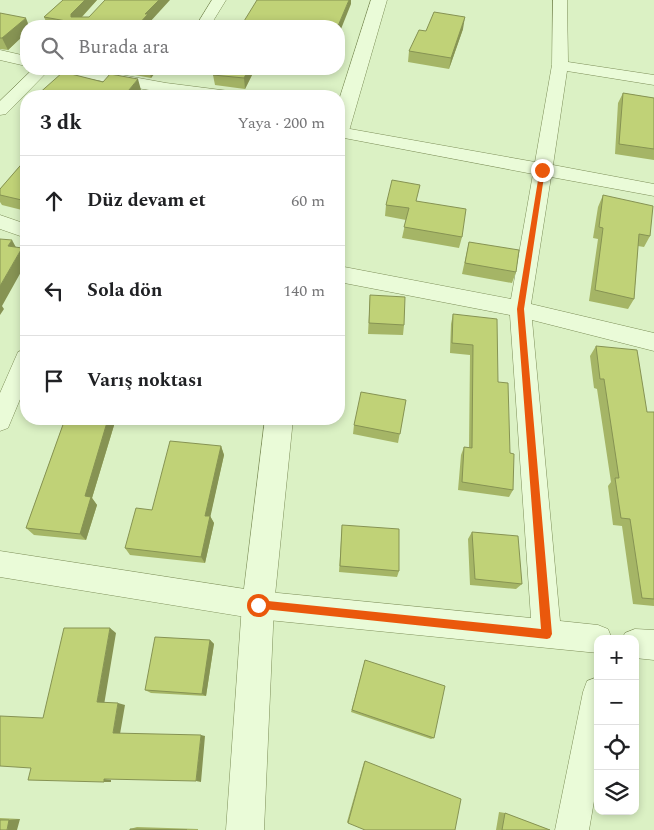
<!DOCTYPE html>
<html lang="tr">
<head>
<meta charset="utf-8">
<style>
  :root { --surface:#fff; --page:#f2f2f2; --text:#202124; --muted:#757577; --line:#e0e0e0 }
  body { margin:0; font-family:Spectral,serif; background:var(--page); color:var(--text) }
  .controls { position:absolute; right:15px; bottom:15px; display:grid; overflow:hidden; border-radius:10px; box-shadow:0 2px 8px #0003 }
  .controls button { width:45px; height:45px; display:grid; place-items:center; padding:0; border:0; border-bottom:1px solid var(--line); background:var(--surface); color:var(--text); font:25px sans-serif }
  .stop { position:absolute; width:15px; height:15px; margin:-11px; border:4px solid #ea580c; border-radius:50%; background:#fff }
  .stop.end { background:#ea580c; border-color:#fff; box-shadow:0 1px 5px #0008 }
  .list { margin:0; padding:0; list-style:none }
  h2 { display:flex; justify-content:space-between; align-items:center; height:65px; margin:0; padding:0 20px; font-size:21px }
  h2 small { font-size:16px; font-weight:400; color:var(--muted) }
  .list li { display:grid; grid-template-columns:32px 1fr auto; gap:15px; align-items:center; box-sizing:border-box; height:90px; padding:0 20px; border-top:1px solid var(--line) }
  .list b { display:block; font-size:19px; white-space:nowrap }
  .list em { font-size:16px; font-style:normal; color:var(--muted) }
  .icon { flex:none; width:28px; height:28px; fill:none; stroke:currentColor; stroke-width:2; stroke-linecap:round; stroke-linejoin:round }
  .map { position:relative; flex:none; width:654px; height:830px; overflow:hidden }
  .search { position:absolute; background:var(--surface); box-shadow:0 2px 8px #0003; left:20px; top:20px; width:325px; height:55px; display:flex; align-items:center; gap:12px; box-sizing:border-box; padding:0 18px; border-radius:20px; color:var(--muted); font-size:19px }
  .panel { position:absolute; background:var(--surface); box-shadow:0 2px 8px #0003; left:20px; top:90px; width:325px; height:335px; border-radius:20px }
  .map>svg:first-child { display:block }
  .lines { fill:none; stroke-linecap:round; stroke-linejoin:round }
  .minor-casing { stroke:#7d8e59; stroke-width:1 }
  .tertiary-casing { stroke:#7d8e59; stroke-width:1 }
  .minor { fill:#eafbd8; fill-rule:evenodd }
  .tertiary { fill:#eafbd8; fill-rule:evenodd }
  .wall { fill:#a5b566 }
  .shaded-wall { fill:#869353 }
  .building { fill:#c0d277; stroke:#869353 }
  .route { fill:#ea580c }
</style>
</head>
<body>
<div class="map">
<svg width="654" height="830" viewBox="0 0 654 830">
  <rect width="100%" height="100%" fill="#dbf1c4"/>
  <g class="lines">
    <g class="minor-casing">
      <path id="minor" d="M212 0H226L210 26H196Z
        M553 0H567L568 62 654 75V85L567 71 553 165 654 184V196L551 177 531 304 654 333V351L532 320 560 621 598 625 608 629 612 639H598V653L258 619 0 577V551L258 591 531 618 510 315 339 282V266L511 299 533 174 339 137V127L535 162 552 65Z
        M0 50 26 56V66L0 60Z
        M33 69H50L6 114 0 115V101Z
        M57 69H89L166 83 229 91 235 93 237 96C179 100 122 84 65 74L59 72Z
        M0 215 26 224V238L0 229Z
        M26 349V385L8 428 0 431V393L18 352Z
        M635 629 654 630V660L635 658V639H622L625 633Z
        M598 677V778L589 830H555L583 692 587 681Z"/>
    </g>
    <g class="tertiary-casing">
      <path id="tertiary" d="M371 0H387L349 131 346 135 339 137V100Z
        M265 419H293L274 605 264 830H226L242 605Z"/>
    </g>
    <use href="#minor" class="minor"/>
    <use href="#tertiary" class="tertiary"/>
  </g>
  <path class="wall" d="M63 0H97L82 17 149 23 150 25 149 26H48L44 17Z
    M0 13 26 26V33L8 50 0 49Z
    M463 29 449 69 408 62 409 51 426 31Z
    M122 69H158L151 78 124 73Z
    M217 69H255L245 89 215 85 213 75Z
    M623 93 654 98V162V160L615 154 618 103Z
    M26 159V211L2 205 0 202V189Z
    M603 195 650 236 644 247 638 246 634 299 628 309 589 301 598 239 593 238 598 207Z
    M417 201 462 237 459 248 402 238 406 220 385 216 386 205Z
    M469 242 516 272 512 283 462 274Z
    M370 295 404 325 403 335 368 334Z
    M453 314 498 382 510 453 513 490 509 497 458 490 461 455 464 447 469 448 470 355 450 353 451 324Z
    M596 346 647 412H654V606L633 604 622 526 613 525 608 486 611 482 597 389 594 388 590 356Z
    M406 400 398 443 353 434 354 425Z
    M65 419H127L125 422H115L92 498 97 505 86 540 34 535 26 528Z
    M221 446 224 455 210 516 214 523 205 563 130 555 125 548 152 510Z
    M342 525 399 571 397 577 339 572Z
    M472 532 522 584 516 589 470 585 468 539Z
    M210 640 214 644 206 696 151 693 145 690Z
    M365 660 434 738 431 739 351 712Z
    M365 761 348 823 347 822 364 762Z
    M499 812 505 813 550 830H496Z
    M0 818 20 819 0 830Z
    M137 827 198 829V830H130V829Z"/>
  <path class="shaded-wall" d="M85 0H97L76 23 71 17V14Z
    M159 0H170L149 23 150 25 149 26H137L145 14Z
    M349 0H351V4L339 34V26H338Z
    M465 17 463 29 449 69 451 58Z
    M26 18 29 26H26V33L8 50 2 38Z
    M149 69H158L151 78Z
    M249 69H255L245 89 244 78Z
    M138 79 141 90 137 96H124Z
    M12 240 18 251 8 246Z
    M22 248 26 255V263L2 306 4 309 0 315V286Z
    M108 419H113L115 422 92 498 97 505 86 540 80 534 85 496Z
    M221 446 224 455 209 523 205 516Z
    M210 516 214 523 205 563 201 557Z
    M110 628 116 633 104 705 97 702Z
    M210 640 214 644 206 696 202 694Z
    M118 703 125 705 120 734 113 733Z
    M201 735 205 736 201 782 196 781Z
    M104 779 111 780V782H104Z
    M20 819 17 830H7L9 820Z"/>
  <path class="building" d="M63 0H85L71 14V17H89L105 0H159L145 14H148L137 26H94L44 17Z
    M257 0H349L338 26H241Z
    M434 12 465 17 451 58 409 51 419 30 426 31Z
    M0 13 26 18 2 38H0Z
    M217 69H249L244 78 213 75Z
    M63 72 103 82 110 74 138 79 124 96H36Z
    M623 93 654 98V149L619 144Z
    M26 159V201L0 195V189Z
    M392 180 420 185 416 201 466 209 462 237 404 227 409 208 386 205Z
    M603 195 653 206 650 236 639 234 634 299 595 290 603 228 599 227Z
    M0 239 12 240 8 246 22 248 0 286Z
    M469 242 519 250 516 272 465 263Z
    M370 295 405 297 404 325 369 323Z
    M453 314 497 319 498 382 508 383 510 453 514 454 513 490 462 482 464 447 472 448 473 345 452 343Z
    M596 346 637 350 647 412H654V599L642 598 630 519 621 518 615 478H619L604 379H600Z
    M361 392 406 400 400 434 354 425Z
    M65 419H108L85 496 91 497 80 534 26 528Z
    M170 441 221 446 205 516H210L201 557 125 548 136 508 152 510Z
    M342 525 399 529V571L340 566Z
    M472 532 518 536 522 584 475 579Z
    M64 628H110L97 702 118 703 113 733 201 735 196 781 104 779V782L28 780 31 768 0 766V716L43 718Z
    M155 637 210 640 202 694 145 690Z
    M365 660 445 686 434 738 352 710Z
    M365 761 461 799 455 830H365L348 823Z
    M505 813 550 830H502Z
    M0 820H9L7 830H0Z
    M130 829 187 830H130Z"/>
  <path class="route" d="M540 168 545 170 524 309 552 634 550 638 547 639 254 608 253 605 258 600 541 629 517 309Z"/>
</svg>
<div class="controls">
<button>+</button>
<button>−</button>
<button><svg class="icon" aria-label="locate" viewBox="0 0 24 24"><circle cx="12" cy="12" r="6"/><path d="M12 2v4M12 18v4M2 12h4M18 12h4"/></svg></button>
<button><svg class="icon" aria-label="layers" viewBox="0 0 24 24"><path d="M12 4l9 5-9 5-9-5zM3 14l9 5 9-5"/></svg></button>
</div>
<div class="stop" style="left:258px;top:605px"></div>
<div class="stop end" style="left:542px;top:170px"></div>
<div class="search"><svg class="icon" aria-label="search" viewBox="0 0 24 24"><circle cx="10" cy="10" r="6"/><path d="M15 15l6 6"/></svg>Burada ara</div>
<section class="panel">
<h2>3 dk<small>Yaya · 200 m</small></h2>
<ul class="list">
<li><svg class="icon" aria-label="ahead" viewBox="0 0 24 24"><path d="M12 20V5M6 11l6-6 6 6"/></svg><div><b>Düz devam et</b></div><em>60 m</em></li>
<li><svg class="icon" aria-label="left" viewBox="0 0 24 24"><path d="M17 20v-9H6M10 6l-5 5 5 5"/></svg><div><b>Sola dön</b></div><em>140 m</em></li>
<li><svg class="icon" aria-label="arrive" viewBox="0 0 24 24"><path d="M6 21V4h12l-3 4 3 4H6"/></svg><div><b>Varış noktası</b></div></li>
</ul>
</section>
</div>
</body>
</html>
